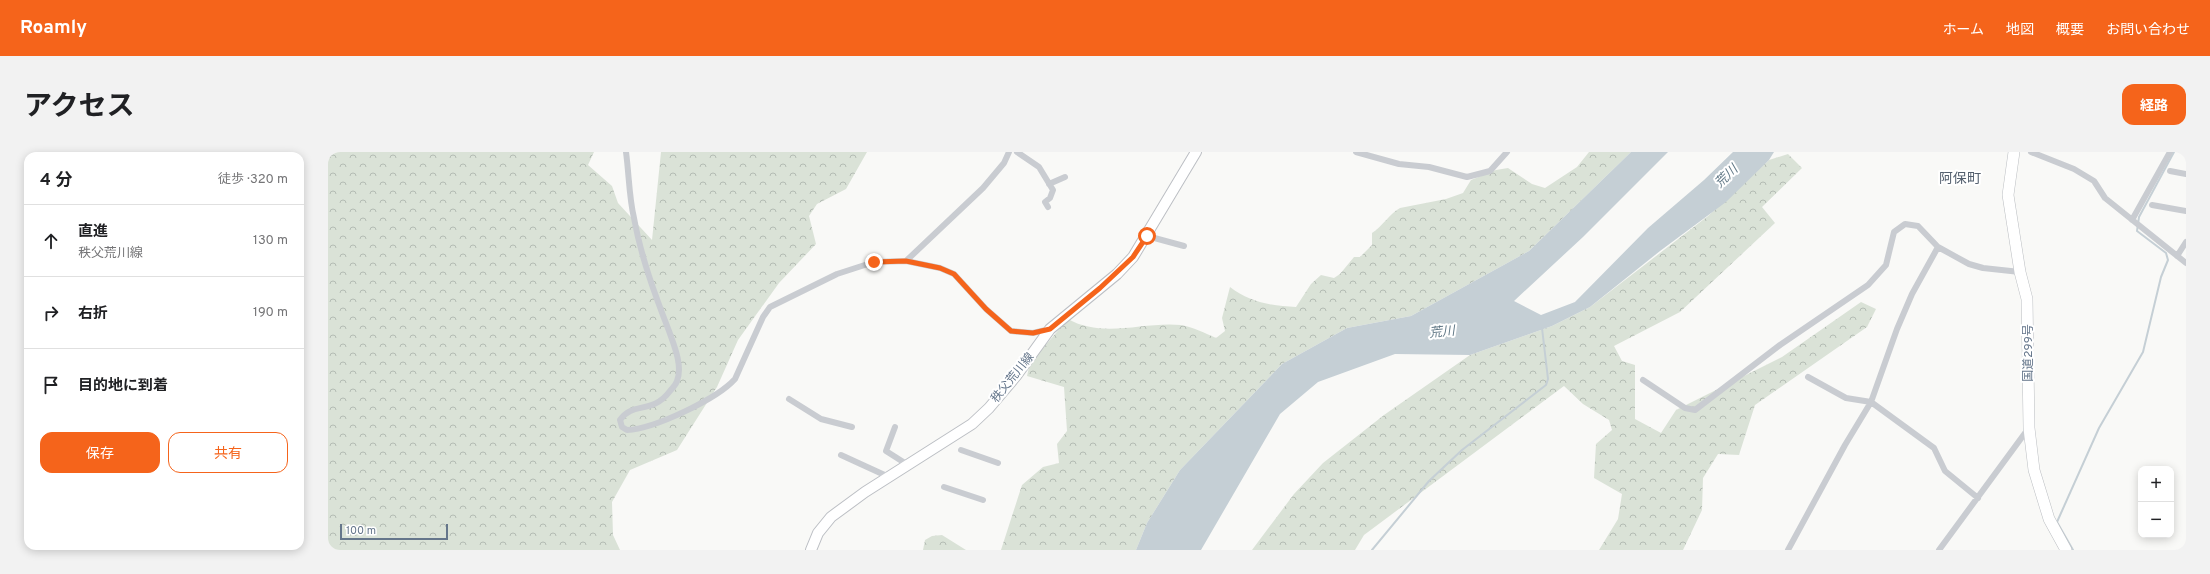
<!DOCTYPE html>
<html lang="ja">
<head>
<meta charset="utf-8">
<style>
  :root { --surface:#fff; --page:#f2f2f2; --text:#202124; --muted:#757577; --line:#e0e0e0; --accent:#f5641b }
  body { margin:0; font-family:Overpass,"Noto Sans JP",sans-serif; background:var(--page); color:var(--text) }
  .controls { position:absolute; right:12px; bottom:12px; display:grid; overflow:hidden; border-radius:8px; box-shadow:0 2px 10px #0003 }
  .controls button { width:36px; height:36px; display:grid; place-items:center; padding:0; border:0; border-bottom:1px solid var(--line); background:var(--surface); color:var(--text); font:20px sans-serif }
  .scale { position:absolute; left:12px; bottom:10px; width:108px; box-sizing:border-box; padding-left:4px; border:2px solid #65768b; border-top:0; font-size:11px; line-height:14px; white-space:nowrap; color:#65768b; -webkit-text-stroke:3px #fff; paint-order:stroke }
  .stop { position:absolute; width:12px; height:12px; margin:-9px; border:3px solid #f5641b; border-radius:50%; background:#fff }
  .stop.end { background:#f5641b; border-color:#fff; box-shadow:0 1px 4px #0008 }
  .list { margin:0; padding:0; list-style:none }
  h2 { display:flex; justify-content:space-between; align-items:center; height:52px; margin:0; padding:0 16px; font-size:17px }
  h2 small { font-size:13px; font-weight:400; color:var(--muted) }
  .list li { display:grid; grid-template-columns:26px 1fr auto; gap:12px; align-items:center; box-sizing:border-box; height:72px; padding:0 16px; border-top:1px solid var(--line) }
  .list b { display:block; font-size:15px; white-space:nowrap }
  .list p { margin:0; font-size:13px; white-space:nowrap; color:var(--muted) }
  .list em { font-size:13px; font-style:normal; color:var(--muted) }
  .actions { display:flex; gap:8px; padding:12px 16px }
  .actions a { flex:1; padding:9px 0; border:1px solid var(--accent); border-radius:12px; text-align:center; font-size:14px; color:var(--accent) }
  .actions .main { background:var(--accent); color:#fff }
  .icon { flex:none; width:22px; height:22px; fill:none; stroke:currentColor; stroke-width:2; stroke-linecap:round; stroke-linejoin:round }
  .map { position:relative; flex:none; width:1858px; height:398px; overflow:hidden; border-radius:12px }
  header { display:flex; align-items:center; gap:24px; box-sizing:border-box; height:56px; padding:0 20px; background:var(--accent); color:#fff }
  header strong { font-size:19px }
  nav { display:flex; gap:22px; margin-inline-start:auto; font-size:14px }
  .intro { display:flex; align-items:center; justify-content:space-between; box-sizing:border-box; height:96px; padding:0 24px }
  h1 { margin:0; font-size:28px }
  .button { padding:10px 18px; border-radius:12px; background:var(--accent); color:#fff; font-size:14px; font-weight:700 }
  main { display:flex; gap:24px; padding:0 24px }
  aside { flex:1; background:var(--surface); border-radius:12px; box-shadow:0 2px 10px #0003 }
  .map>svg:first-child { display:block }
  .forest { fill:url(#forest-crowns) }
  .water { fill:#c5cfd5 }
  .lines { fill:none; stroke-linecap:round; stroke-linejoin:round }
  .stream { stroke:#c5cfd5; stroke-width:2 }
  .primary-casing { stroke:#bcbfc4; stroke-width:12 }
  .highway-casing { stroke:#bbbec2; stroke-width:12 }
  .street { stroke:#c9ccd1; stroke-width:6 }
  .primary { stroke:#fff; stroke-width:10 }
  .highway { stroke:#fff; stroke-width:11 }
  .route { stroke:#f5641b; stroke-width:5 }
  .labels { text-anchor:middle; dominant-baseline:central; stroke-width:4; stroke-linejoin:round; paint-order:stroke }
  .street-label { font-size:12px; fill:#65768b; stroke:#fff }
  .water-label { font-size:13px; font-style:italic; fill:#617886; stroke:#fff }
  .quarter-label { font-size:14px; fill:#54606f; stroke:#fff }
</style>
</head>
<body>
<header>
<strong>Roamly</strong>
<nav><a>ホーム</a><a>地図</a><a>概要</a><a>お問い合わせ</a></nav>
</header>
<div class="intro"><h1>アクセス</h1><a class="button">経路</a></div>
<main>
<aside>
<h2>4 分<small>徒歩 · 320 m</small></h2>
<ul class="list">
<li><svg class="icon" aria-label="ahead" viewBox="0 0 24 24"><path d="M12 20V5M6 11l6-6 6 6"/></svg><div><b>直進</b><p>秩父荒川線</p></div><em>130 m</em></li>
<li><svg class="icon" aria-label="right" viewBox="0 0 24 24"><path d="M7 20v-9h11M14 6l5 5-5 5"/></svg><div><b>右折</b></div><em>190 m</em></li>
<li><svg class="icon" aria-label="arrive" viewBox="0 0 24 24"><path d="M6 21V4h12l-3 4 3 4H6"/></svg><div><b>目的地に到着</b></div></li>
</ul>
<div class="actions"><a class="main">保存</a><a>共有</a></div>
</aside>
<div class="map">
<svg width="1858" height="398" viewBox="0 0 1858 398">
  <defs>
    <pattern id="forest-crowns" width="20" height="18" patternUnits="userSpaceOnUse"><rect width="20" height="18" fill="#dae2d7"/><path d="M2 6a3 3 0 1 1 6 0M12 15a3 3 0 1 1 6 0" fill="none" stroke="#b4bcb4"/></pattern>
  </defs>
  <rect width="100%" height="100%" fill="#f9f9f7"/>
  <path class="forest" d="M0 0H266L260 13 284 34 290 51 324 88 333 0H539L518 37 489 52 481 64 488 92 451 131 410 188 389 235 349 298 302 318 284 350 285 383 292 398H0Z
    M1261 0H1303L1201 99 1083 164 1019 176 954 212 852 318 819 371 808 398H673L694 333 715 315 731 311 729 292 739 279 736 235 699 224 702 211 740 167C775 187 817 169 853 173 865 175 877 181 888 186L897 179 894 166 902 135C921 150 944 154 968 155L983 132 993 123 1006 126 1012 122 1026 105H1032L1044 93V81C1055 74 1061 62 1072 56L1118 47 1135 41 1143 28 1168 18 1180 16 1204 32 1217 36 1249 15Z
    M1460 2 1474 16 1434 55 1447 71 1352 160 1286 194 1294 209 1307 213V267L1333 281 1348 258 1454 205 1533 150 1548 157 1539 175 1427 253 1411 303 1390 302 1375 326 1374 358 1355 398H1271L1290 367 1294 342 1266 326 1268 292 1284 278 1281 268 1255 252 1236 234 1036 383 1027 398H924L966 342 995 311 1056 263 1142 203 1224 174 1262 155 1380 64 1441 8Z
    M614 383 638 398H595L597 388 604 384Z"/>
  <path class="water" d="M1303 0H1340L1255 85 1186 149 1213 163 1247 150 1320 76 1376 28 1405 0H1446L1441 8 1398 50 1332 99 1262 155 1224 174 1142 203 1067 202 990 230 952 262 873 398H808L819 371 852 318 954 212 1019 176 1083 164 1201 99Z"/>
  <g class="lines">
    <path class="stream" d="M1044 398 1101 329 1134 298 1218 233 1220 227 1214 176
      M1745 398 1729 370 1771 276 1815 200 1833 125 1840 108 1838 101 1809 79 1811 65 1846 0"/>
    <g class="primary-casing">
      <path id="primary" d="M483 398 490 381 503 365 537 340 644 272 661 256 688 224 722 177 789 122 805 105 868 0"/>
    </g>
    <g class="highway-casing">
      <path id="highway" d="M1686 0 1680 43 1692 120 1699 147 1701 276 1706 318 1721 367 1738 398"/>
    </g>
    <path class="street" d="M298 0C301 22 301 45 306 66 313 105 327 143 341 179 346 193 355 214 349 229 348 233 344 236 342 239 324 263 305 249 292 268L294 275 299 278C326 277 389 247 407 227L435 165 442 155 509 122 546 110 578 109 612 116 626 122 658 157 683 179 705 181 722 177
      M689 0 711 15 725 38 722 46 717 50 720 55
      M1028 0 1071 12 1101 15 1139 25 1162 19 1179 0
      M1703 0 1746 17 1766 29 1777 46 1858 111
      M1842 19 1858 22
      M721 32 737 25
      M1824 53 1858 59
      M1804 68 1842 0
      M819 84 856 94
      M1849 104 1858 90
      M578 109 655 36 676 11 681 0
      M1480 225 1518 246 1543 250 1606 296 1617 319 1650 346
      M1315 228 1357 256 1367 258 1452 193 1540 133 1558 113 1566 80 1577 72 1590 74 1610 95 1641 112 1655 116 1692 120
      M461 247 493 267 524 275
      M567 275 558 299 580 313
      M633 298 670 311
      M513 303 561 325
      M616 335 655 348
      M1460 398 1517 293 1543 250 1569 177 1584 142 1610 95
      M1611 398 1700 277"/>
    <use href="#primary" class="primary"/>
    <use href="#highway" class="highway"/>
  </g>
  <g class="lines">
    <path class="route" d="M546 110 578 109 612 116 626 122 658 157 683 179 705 181 722 177 772 136 805 105 819 84"/>
  </g>
  <g class="labels">
    <g class="street-label">
      <text transform="translate(1701 201) rotate(-90)">国道299号</text>
      <text transform="translate(685 226) rotate(-51)">秩父荒川線</text>
    </g>
    <g class="water-label">
      <text transform="translate(1399 25) rotate(-44)">荒川</text>
      <text transform="translate(1114 181) rotate(-6)">荒川</text>
    </g>
    <g class="quarter-label">
      <text x="1632" y="27">阿保町</text>
    </g>
  </g>
</svg>
<div class="controls">
<button>+</button>
<button>−</button>
</div>
<div class="scale">100 m</div>
<div class="stop" style="left:819px;top:84px"></div>
<div class="stop end" style="left:546px;top:110px"></div>
</div>
</main>
</body>
</html>
